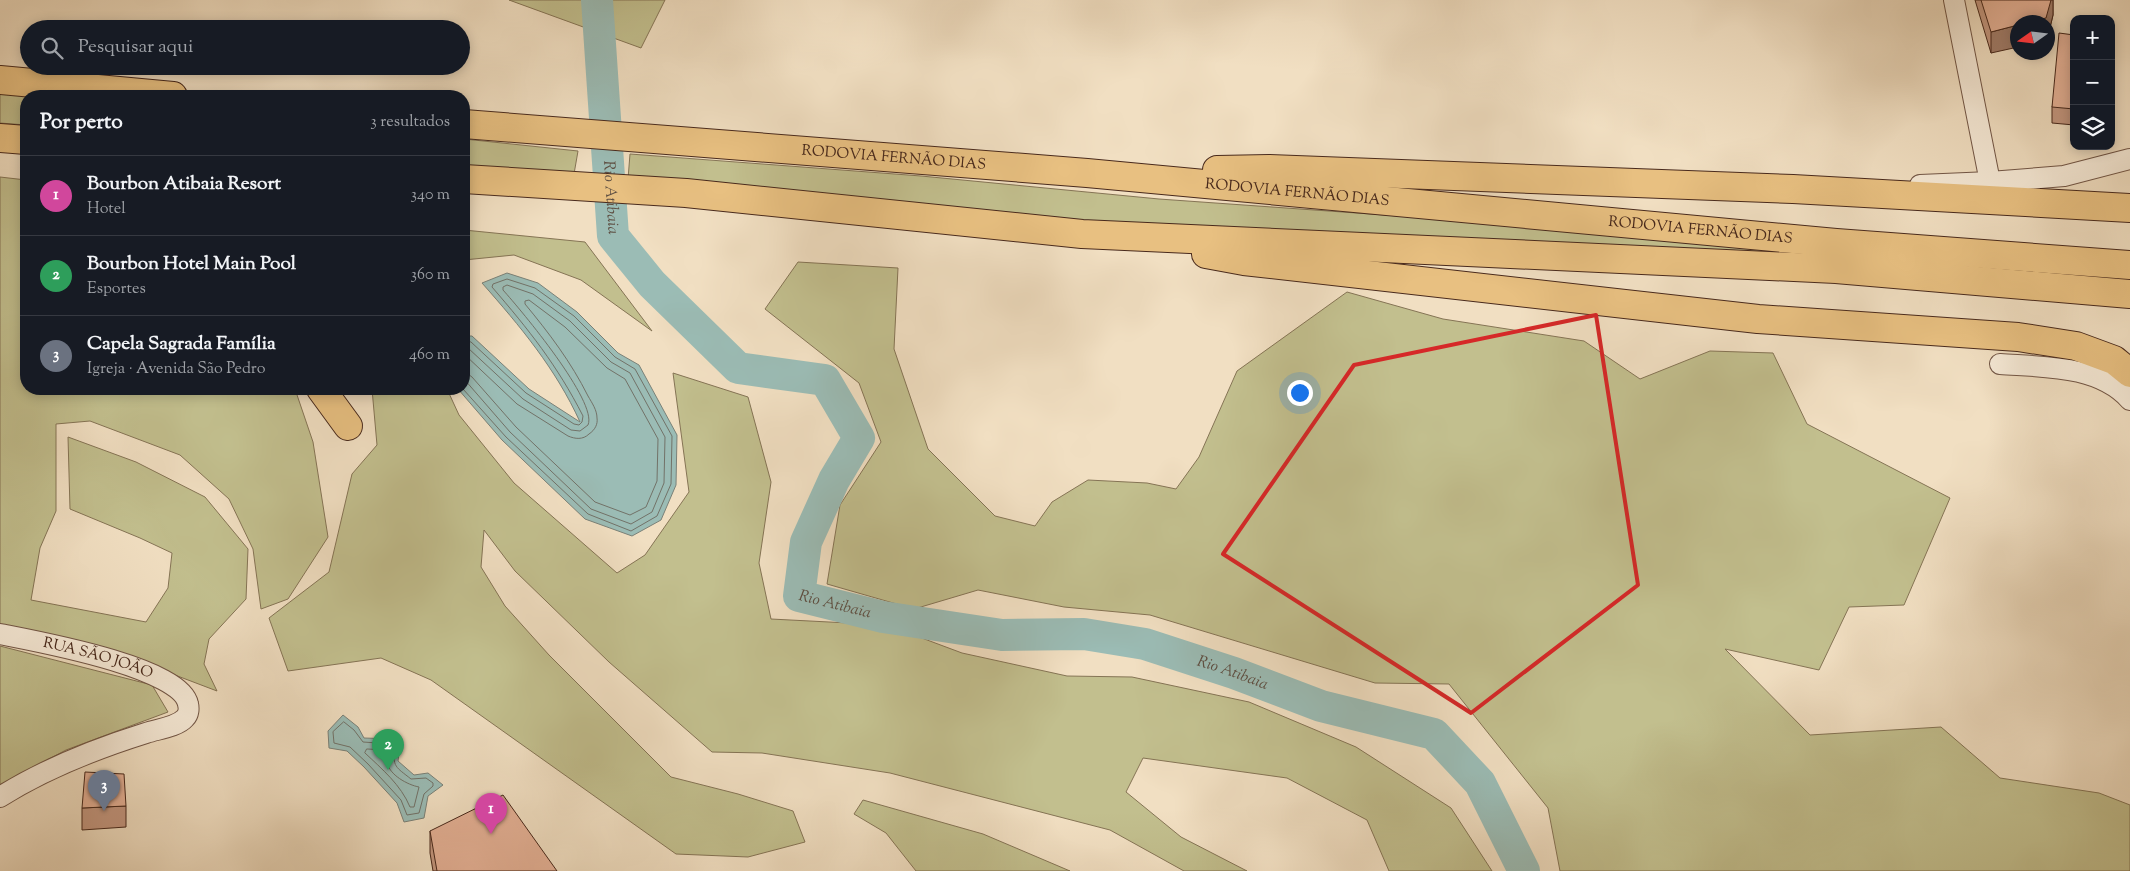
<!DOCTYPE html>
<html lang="pt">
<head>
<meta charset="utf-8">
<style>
  :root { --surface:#171b24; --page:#20242c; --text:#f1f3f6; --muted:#9ea1a6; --line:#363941; --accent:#8c9099 }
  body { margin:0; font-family:"Sorts Mill Goudy",serif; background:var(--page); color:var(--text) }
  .controls { position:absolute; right:15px; top:15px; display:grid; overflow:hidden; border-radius:10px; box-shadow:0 2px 12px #0003 }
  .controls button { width:45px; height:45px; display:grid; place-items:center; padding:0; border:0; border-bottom:1px solid var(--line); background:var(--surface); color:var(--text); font:25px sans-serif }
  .compass { position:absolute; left:2010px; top:15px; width:45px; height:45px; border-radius:50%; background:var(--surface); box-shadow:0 2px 12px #0003; rotate:256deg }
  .you { position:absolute; left:1299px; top:392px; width:18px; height:18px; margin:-12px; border:4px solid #fff; border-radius:50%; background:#1a73e8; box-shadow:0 0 0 8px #1a73e833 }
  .badge { display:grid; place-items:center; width:32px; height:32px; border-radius:50%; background:var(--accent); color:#fff; font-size:16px; font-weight:700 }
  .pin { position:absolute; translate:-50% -41px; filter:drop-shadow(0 1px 2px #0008) }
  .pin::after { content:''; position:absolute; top:26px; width:18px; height:15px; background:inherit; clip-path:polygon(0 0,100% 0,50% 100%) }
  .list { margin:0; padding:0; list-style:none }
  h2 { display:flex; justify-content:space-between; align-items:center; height:65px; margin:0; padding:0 20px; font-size:21px }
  h2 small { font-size:16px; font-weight:400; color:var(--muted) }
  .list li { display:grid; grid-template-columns:32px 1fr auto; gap:15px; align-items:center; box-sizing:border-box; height:80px; padding:0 20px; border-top:1px solid var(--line) }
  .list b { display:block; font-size:19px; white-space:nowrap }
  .list p { margin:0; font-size:16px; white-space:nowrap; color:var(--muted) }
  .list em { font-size:16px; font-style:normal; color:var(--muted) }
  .icon { flex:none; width:28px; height:28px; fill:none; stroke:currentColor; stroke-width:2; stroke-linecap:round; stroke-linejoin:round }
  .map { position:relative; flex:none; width:2130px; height:871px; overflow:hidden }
  .search { position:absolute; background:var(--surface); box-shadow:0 2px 12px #0003; left:20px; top:20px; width:450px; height:55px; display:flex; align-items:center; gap:12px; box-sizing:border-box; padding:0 18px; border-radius:28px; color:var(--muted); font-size:19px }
  .panel { position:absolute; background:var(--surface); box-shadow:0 2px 12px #0003; left:20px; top:90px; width:450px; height:305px; border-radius:20px }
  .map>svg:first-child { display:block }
  .green { fill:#c2bf8e; stroke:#857455 }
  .water { fill:#9bbcb5; stroke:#7a8178 }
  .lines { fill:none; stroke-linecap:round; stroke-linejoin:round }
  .shore { stroke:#727268; stroke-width:1 }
  .river { stroke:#9bbcb5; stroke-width:32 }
  .minor-casing { stroke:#725646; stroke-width:22 }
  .motorway-casing { stroke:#48291c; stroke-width:30 }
  .minor { stroke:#f6ead7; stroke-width:20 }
  .motorway { stroke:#e8c081; stroke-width:28 }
  .wall { fill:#c49881; stroke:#48291c }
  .shaded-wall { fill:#a07c69; stroke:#48291c }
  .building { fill:#e4b196; stroke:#48291c }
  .marked { fill:none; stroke:#d62828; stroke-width:4; stroke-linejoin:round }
  .labels { text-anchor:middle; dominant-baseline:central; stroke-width:4.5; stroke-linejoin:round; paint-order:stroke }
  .street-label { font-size:15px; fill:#48291c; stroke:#f6ead7 }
  .water-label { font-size:16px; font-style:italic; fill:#5d4e42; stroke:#f6ead7 }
</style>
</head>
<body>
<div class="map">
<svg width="2130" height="871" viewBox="0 0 2130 871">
  <rect width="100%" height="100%" fill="#f1dfc2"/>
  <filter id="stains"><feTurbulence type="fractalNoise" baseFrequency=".004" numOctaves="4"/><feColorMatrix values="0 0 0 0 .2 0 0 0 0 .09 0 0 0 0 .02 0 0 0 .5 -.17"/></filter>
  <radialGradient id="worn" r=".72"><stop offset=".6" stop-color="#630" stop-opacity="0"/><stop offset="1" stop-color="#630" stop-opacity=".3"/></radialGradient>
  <path class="green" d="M509 0H665L641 48Z
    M0 93 34 96H26V125L0 123Z
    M464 139 578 151 574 174 464 165Z
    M630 154 921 176 1159 199 1427 218 1852 257 1317 238 1062 219 628 179Z
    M0 177 26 180V389H295L313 442 328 537 288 599 261 609 253 549 229 499 180 455 90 421 56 424V511L40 548 31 600 146 622 168 588 172 553 140 538 70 509 68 437 136 462 205 497 248 549 246 599 209 639 204 664 217 691 167 672 0 626Z
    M464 230 585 242 652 331 581 280 514 255 464 260Z
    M798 262 898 268 894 349 928 449 995 516 1035 526 1052 502 1088 480 1147 483 1176 489 1199 457 1237 371 1347 292 1443 319 1584 341 1640 379 1710 351 1773 353 1807 424 1950 498 1904 605 1849 607 1819 670 1725 649 1810 735 1941 727 2000 778 2099 793 2130 805V871H1560L1548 808 1449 684 1375 683 1150 615 1064 607 978 590 914 609 827 584 840 505 881 442 859 383 765 309Z
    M673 373 748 397 771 482 759 563 771 619 887 625 962 653 1067 676 1132 677 1249 702 1356 747 1451 808 1492 871H1389L1367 820 1287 778 1143 758 1126 792 1181 837 1247 871H1184L1110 830 890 773 762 753 712 752 609 662 515 571 484 530 481 567 505 606 549 655 671 777 738 794 793 811 805 842 748 857 676 854 431 680 381 658 288 671 269 618 329 572 352 474 377 445 372 389H447L459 415 514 483 617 573 645 555 689 492Z
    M0 646 152 685 168 712 66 750 0 785Z
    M863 800 983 834 1070 871H916L886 833 854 814Z"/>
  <path class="water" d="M507 273 538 283 577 312 618 353 639 365 677 435 676 485 661 520 632 536 585 519 502 440 458 389H464V336H472L529 389 580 422C556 369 520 326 482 283Z
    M343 715 358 727 364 738 395 739 400 745 398 761 414 775 428 773 443 785 428 796 424 818 404 822 397 803 364 767 347 751 329 748 328 731Z"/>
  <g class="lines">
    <path class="shore" d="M464 347 468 348 523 399 571 430 580 431 588 425C598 402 521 310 503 290V287L507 285 533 294 570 321 611 362 630 373 665 437 664 483 652 512 631 524 591 509 510 432 464 379
      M464 354 517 404 568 436C575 439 583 440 589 434 595 430 598 424 597 418 597 410 592 403 588 396 571 362 549 333 525 304V301L529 300 565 327 607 368 625 379 658 439 657 481 646 507 630 515 595 502 516 427 472 377 464 371
      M463 389 506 437 588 514 631 531 657 516 671 484 672 436 635 369 615 357 574 316 535 288 507 279 493 284 492 287C529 330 557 365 583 416L582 422 579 425 574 424 526 393 471 342 464 340
      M344 722 354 730 363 742 392 744 395 747C392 767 396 767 411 779L426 778 433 783V786L424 794 419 813 407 815 401 800 368 764 350 747 334 743 333 732Z
      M367 749 387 750C388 754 386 758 387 762 389 775 408 785 419 787L414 807H410C401 785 382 769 365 753Z"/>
    <path class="river" id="s1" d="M597 0 613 236 652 284 738 368 825 380 859 438 834 480 806 542 799 596 883 617 1002 635 1084 634 1145 644 1234 673 1321 706 1434 734 1480 783 1524 871"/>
    <g class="minor-casing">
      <g id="minor">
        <path d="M1954 0 1990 182"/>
        <path d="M1920 185 1990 182 2064 176 2130 159"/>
        <path d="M2000 364C2043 367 2099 365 2130 400"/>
        <path id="s2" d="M0 634C35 641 181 667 188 704 189 708 189 714 185 718 177 727 158 729 146 733 95 749 46 768 0 797"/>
      </g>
    </g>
    <g class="motorway-casing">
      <g id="motorway">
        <path d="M0 80 173 96"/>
        <path id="s3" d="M464 124 1087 173 1836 243 2130 265"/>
        <path d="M0 138 26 140"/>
        <path d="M1217 170 1269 169 1793 189 2130 208"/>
        <path d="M464 179 686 193 1082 234 1836 269 2130 294"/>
        <path d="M1206 254 1244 261 1758 319 2018 337 2076 346 2114 360 2130 373"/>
        <path d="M321 389 348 426"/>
      </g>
    </g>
    <use href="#minor" class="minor"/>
    <use href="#motorway" class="motorway"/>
  </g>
  <path class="wall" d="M1975 0H2053V15L2048 36V22L1991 53Z
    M2074 35V125L2052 123V107Z
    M126 806V827L82 830V808Z
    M430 831 557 871H433L430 853Z"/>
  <path class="shaded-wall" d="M2051 0H2053V15L2048 36V22H2029Z
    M2018 25V47L1991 53V32Z"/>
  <path class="building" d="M1981 0H2051L2046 18 2029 22H2018V25L1991 32Z
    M2059 33 2074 35V109L2052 107Z
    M85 772 124 774 126 806 82 808Z
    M503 795 557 871H437L430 831Z"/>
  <path class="marked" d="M1596 315 1638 585 1471 713 1223 554 1354 365Z"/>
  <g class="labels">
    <g class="street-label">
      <text stroke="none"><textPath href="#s3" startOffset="431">RODOVIA FERNÃO DIAS</textPath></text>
      <text stroke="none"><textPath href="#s3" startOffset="836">RODOVIA FERNÃO DIAS</textPath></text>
      <text stroke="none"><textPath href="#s3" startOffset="1241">RODOVIA FERNÃO DIAS</textPath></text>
      <text stroke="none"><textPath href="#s2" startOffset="101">RUA SÃO JOÃO</textPath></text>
    </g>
    <g class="water-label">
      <text stroke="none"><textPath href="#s1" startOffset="198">Rio Atibaia</textPath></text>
      <text stroke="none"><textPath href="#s1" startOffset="782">Rio Atibaia</textPath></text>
      <text stroke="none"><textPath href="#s1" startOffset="1188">Rio Atibaia</textPath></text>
    </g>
  </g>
  <rect width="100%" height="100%" filter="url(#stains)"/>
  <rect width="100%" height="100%" fill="url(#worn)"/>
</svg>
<div class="controls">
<button>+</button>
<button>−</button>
<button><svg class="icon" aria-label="layers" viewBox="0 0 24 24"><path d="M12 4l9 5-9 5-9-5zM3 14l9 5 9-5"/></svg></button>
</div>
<svg class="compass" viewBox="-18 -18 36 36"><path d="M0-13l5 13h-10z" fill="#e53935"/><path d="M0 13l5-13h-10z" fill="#9ea1a6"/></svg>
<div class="you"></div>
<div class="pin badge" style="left:491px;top:834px;background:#d1479c">1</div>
<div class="pin badge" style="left:388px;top:770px;background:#2e9e5b">2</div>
<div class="pin badge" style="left:104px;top:811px;background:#6b7280">3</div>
<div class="search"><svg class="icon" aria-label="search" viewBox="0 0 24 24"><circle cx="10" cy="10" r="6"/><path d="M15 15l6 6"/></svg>Pesquisar aqui</div>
<section class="panel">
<h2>Por perto<small>3 resultados</small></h2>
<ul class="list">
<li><span class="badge" style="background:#d1479c">1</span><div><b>Bourbon Atibaia Resort</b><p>Hotel</p></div><em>340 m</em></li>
<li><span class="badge" style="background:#2e9e5b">2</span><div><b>Bourbon Hotel Main Pool</b><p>Esportes</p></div><em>360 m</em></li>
<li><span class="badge" style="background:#6b7280">3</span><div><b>Capela Sagrada Família</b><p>Igreja · Avenida São Pedro</p></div><em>460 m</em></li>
</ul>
</section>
</div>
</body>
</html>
